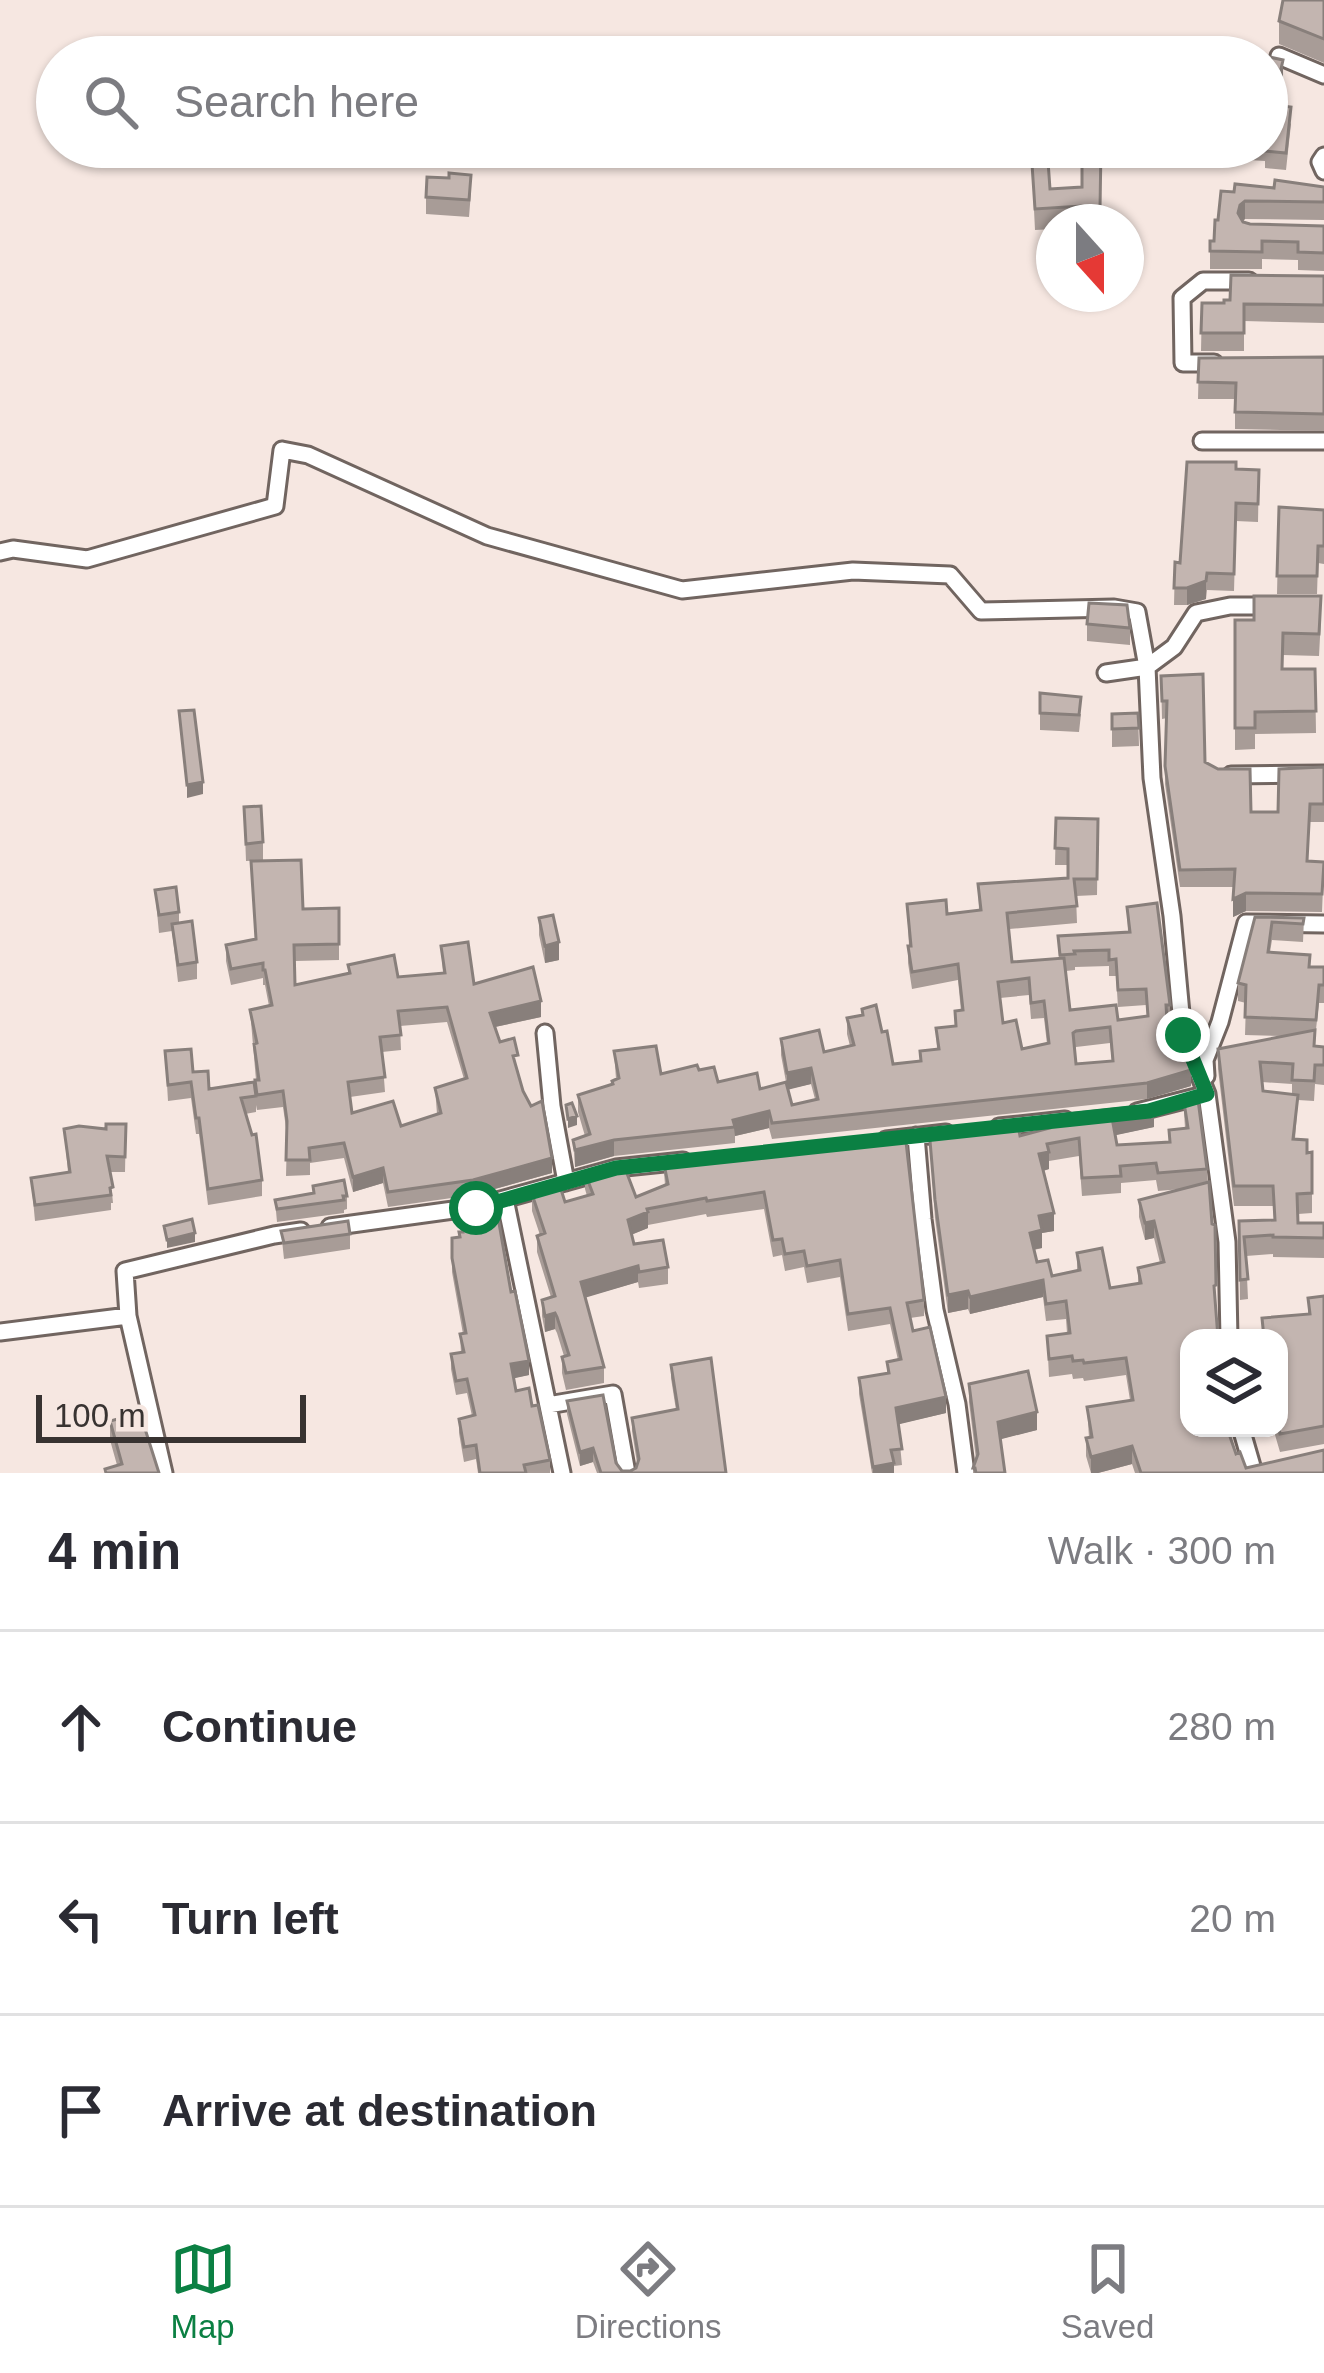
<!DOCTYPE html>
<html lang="en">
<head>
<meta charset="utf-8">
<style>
  :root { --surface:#fff; --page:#f7f7f7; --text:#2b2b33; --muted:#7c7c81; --line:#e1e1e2; --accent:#0b8043 }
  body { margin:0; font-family:Helvetica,sans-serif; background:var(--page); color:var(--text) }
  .controls { position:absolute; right:36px; bottom:36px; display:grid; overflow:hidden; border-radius:24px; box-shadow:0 3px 9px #0004 }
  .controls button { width:108px; height:108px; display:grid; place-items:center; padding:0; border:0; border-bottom:3px solid var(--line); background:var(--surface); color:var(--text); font:60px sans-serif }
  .compass { position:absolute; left:1036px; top:204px; width:108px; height:108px; border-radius:50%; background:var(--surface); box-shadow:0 3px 9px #0004; rotate:159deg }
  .scale { position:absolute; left:36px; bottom:30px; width:270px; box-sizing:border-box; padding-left:12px; border:6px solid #383331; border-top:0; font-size:33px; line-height:42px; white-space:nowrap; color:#383331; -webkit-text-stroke:9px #f6e7e1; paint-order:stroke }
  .stop { position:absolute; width:36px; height:36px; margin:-27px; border:9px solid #0b8043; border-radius:50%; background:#fff }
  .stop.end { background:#0b8043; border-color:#fff; box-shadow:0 3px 12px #0008 }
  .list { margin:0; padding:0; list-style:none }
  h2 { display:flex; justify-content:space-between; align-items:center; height:156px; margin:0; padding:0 48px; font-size:51px }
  h2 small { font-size:39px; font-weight:400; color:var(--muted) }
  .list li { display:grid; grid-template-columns:78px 1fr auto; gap:36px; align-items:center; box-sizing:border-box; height:192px; padding:0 48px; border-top:3px solid var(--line) }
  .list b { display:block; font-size:45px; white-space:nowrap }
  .list em { font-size:39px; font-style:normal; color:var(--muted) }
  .icon { flex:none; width:66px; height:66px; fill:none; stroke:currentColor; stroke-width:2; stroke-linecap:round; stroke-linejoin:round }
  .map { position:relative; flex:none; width:1324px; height:1473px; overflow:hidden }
  .search { position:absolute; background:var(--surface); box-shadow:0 3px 9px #0004; left:36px; right:36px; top:36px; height:132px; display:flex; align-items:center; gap:30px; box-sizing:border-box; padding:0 42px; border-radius:66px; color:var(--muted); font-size:45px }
  .sheet { height:732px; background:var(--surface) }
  nav { display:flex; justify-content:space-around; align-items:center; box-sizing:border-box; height:168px; border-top:3px solid var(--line); background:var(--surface); font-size:33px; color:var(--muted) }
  nav a { display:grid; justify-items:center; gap:6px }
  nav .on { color:var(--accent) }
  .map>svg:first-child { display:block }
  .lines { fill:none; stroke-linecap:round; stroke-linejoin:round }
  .minor-casing { stroke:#716560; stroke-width:21 }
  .minor { stroke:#fff; stroke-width:15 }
  .wall { fill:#a89c97; fill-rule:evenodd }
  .shaded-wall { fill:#887f7b }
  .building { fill:#c3b5b0; stroke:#887f7b; stroke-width:3; fill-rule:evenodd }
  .route { stroke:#0b8043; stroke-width:15 }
</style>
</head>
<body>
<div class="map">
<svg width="1324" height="1473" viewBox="0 0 1324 1473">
  <rect width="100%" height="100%" fill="#f6e7e1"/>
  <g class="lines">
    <g class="minor-casing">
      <path id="minor" d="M1279 56 1324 75
        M1324 156 1320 162 1324 171
        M1214 363H1183L1182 298 1203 281H1249
        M1202 441H1324
        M0 552 13 549 87 559 275 506 282 450 308 455 487 536 682 590 853 571 950 575 981 611 1114 608 1137 612 1147 667 1152 778 1172 916 1183 1035 1207 1094 1227 1242 1229 1338
        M1106 673 1147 667 1174 647 1196 613 1230 606H1273
        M1231 775 1324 774
        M545 1033 552 1106 566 1182
        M1206 1076 1205 1060 1220 1022 1246 923 1324 924
        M1137 1112 1200 1096
        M999 1127 1065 1120
        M916 1136 923 1219 935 1310 957 1404 966 1473
        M886 1140 946 1133
        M505 1199 562 1473
        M330 1227 475 1207 616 1168 683 1161
        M0 1332 128 1316
        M548 1405 613 1394 627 1473
        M1241 1428 1254 1473
        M164 1473 128 1316 125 1271 274 1235 301 1231"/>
    </g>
    <use href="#minor" class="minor"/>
  </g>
  <path class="wall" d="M1324 0V63L1279 44V21Z
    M1283 78 1277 106 1291 124 1286 170 1265 168V161L1248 160V152L1222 149V147H1267Z
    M1101 147 1100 222H1054V229L1035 230 1031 149 1050 189 1082 187Z
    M1324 187V220L1245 219 1243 221 1250 224 1324 226V271L1298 270V260L1262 259V269H1210V241H1214L1218 220 1234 192 1274 188Z
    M471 192 469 217 426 214V197Z
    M1324 276V323L1244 321V351H1201L1202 303H1224Z
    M1324 357V431L1235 429V399H1198L1199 358Z
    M1236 469 1259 470 1258 522 1236 521 1234 591 1207 590 1206 599 1187 605H1174L1175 562 1180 563Z
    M1279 507 1324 510V564L1318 563 1317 594H1277Z
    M1321 618 1319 656 1283 655V669H1315L1316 733 1255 734V749L1235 750V620Z
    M1087 624 1130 628V645L1087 641Z
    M1161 676 1205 762 1251 812H1278L1324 767V822H1310L1307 861 1324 862 1322 912 1246 911 1233 917 1234 887H1180L1165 784 1167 718 1162 719Z
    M1040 713 1081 714 1079 732 1040 730Z
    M1138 713 1139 746 1112 747V714Z
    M244 807 263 842V860L246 861Z
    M1056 818 1098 819 1097 895 1076 896 1077 923 1009 929 1012 962 1059 959 1058 936 1128 932 1127 907 1170 1005V1021H1167L1169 1048 1191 1086 1147 1099 772 1139 769 1128 735 1136V1143L614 1156 575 1167 573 1140 585 1136 578 1112V1095L612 1084 616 1079 614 1051 661 1074 699 1070 718 1082 760 1089 786 1082 781 1055V1039L824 1052 850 1046 847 1034V1018L862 1015V1009L882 1032 893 1064 920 1061V1051L937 1049 936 1028 955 1026V1011H961L958 980 912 989 908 963V946H909L907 904 947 914 979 910 978 884 1068 878V865H1055ZM1109 966V976H1116L1118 1007 1146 1005 1147 1016 1118 1020 1070 1010 1066 971 1075 970V967ZM1029 995 1031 1019 1044 1018 1047 1044 1022 1049 1003 1023 1000 998ZM1110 1043 1112 1061 1076 1064 1075 1049 1076 1047ZM811 1084 815 1099 792 1105 788 1089Z
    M155 890 179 912V923L197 962V979L178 982 172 931 159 933Z
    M339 908V960L295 961V985L348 974V965L398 977 443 973 441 946 474 984 541 1017 495 1027 500 1042 518 1070 523 1091 552 1173 473 1195 388 1207 383 1183 353 1192 344 1158 310 1163V1175L286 1176 287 1135 283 1107 257 1110 256 1105V1112L245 1114 262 1180V1196L208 1205 199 1134H196L191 1098 168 1101 165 1051 193 1072 209 1089 256 1080 250 1010 269 1006 265 985H263V978L231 985 226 961V945L255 939 303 909ZM447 1022 464 1079 435 1088 437 1114 401 1126 352 1113 350 1097 385 1092 382 1052 401 1050 400 1026Z
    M1255 917 1304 918 1303 942 1272 940 1270 952 1310 967H1324V1003H1319L1315 1038V1047H1324V1085L1315 1084 1314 1101 1298 1100 1295 1139 1307 1152 1312 1193V1213L1298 1214V1223H1324V1258L1273 1257V1254L1246 1256 1248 1299 1240 1300 1239 1221 1274 1220 1273 1206H1234L1218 1069V1049L1284 1036 1245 1035 1246 1003 1238 1001V983ZM1262 1082 1292 1084V1094L1263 1091Z
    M539 918 559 960 545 963 539 935Z
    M1183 1096 1207 1169 1216 1302 1189 1338 1236 1454 1246 1468 1324 1473H1135L1132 1464 1098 1473H1091L1086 1456V1438H1089L1087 1407 1130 1400 1126 1375 1084 1381 1083 1378 1073 1379 1072 1374 1049 1377 1047 1336 1067 1333 1066 1319 1046 1321 1043 1297 970 1314 968 1309 948 1313 935 1218 929 1129 1020 1136 1048 1128V1116L1154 1127 1115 1135 1117 1145 1169 1142V1130L1185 1128ZM1079 1156 1082 1196 1121 1193V1183L1156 1180 1158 1191 1182 1189 1139 1200V1217L1145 1240 1154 1238 1160 1263 1138 1268V1283L1110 1288 1077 1253V1270L1052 1276 1037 1262 1034 1250 1042 1248V1233L1054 1231 1043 1171 1049 1169V1161Z
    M126 1124 125 1172H110L113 1203H111V1210L35 1221 31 1178 68 1172 64 1129H106Z
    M905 1133 924 1300V1316L910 1318 913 1331 946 1413 898 1424 902 1465 894 1466V1473H872L859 1394V1378L887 1373V1362L898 1360 890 1324 848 1331 840 1277 807 1283 804 1267 785 1271 782 1255 773 1257 764 1209 707 1217 706 1214 648 1225V1228L631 1235 634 1244 668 1267V1284L639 1288 638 1282 585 1297 604 1367V1383L566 1390 562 1373V1357L564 1356 557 1333 555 1329 545 1332 542 1316V1300L551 1297 537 1252V1236L540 1235 532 1211V1194L537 1193V1186L565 1202 587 1196 585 1189V1173L636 1197 665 1185 663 1159Z
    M313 1186 347 1196V1209L344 1210V1213L277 1222 275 1200 313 1193Z
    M468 1206 511 1292 529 1375 513 1378 516 1391 532 1406 550 1460V1473H478L476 1459 464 1462 459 1433V1419L472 1416 467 1393 456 1395 451 1369V1354L461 1353 460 1334H463L452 1272V1238L460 1237 462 1222 469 1221Z
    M281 1231 350 1234V1249L284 1259Z
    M1324 1296V1444L1280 1452 1273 1428H1279V1338H1262V1318L1308 1314V1298Z
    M671 1365 726 1473H597L593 1462 580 1466 567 1414V1401L622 1471H630L636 1468 637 1463 632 1431V1418L676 1410 671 1378Z
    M969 1384 1037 1430 1000 1439 1005 1473H973L976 1459 969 1402Z
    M110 1421 159 1473H105V1469L117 1465 110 1440Z"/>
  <path class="shaded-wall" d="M1283 60V78L1273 123V105Z
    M1245 201V219L1240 223 1238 213 1240 205Z
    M1206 581V599L1187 605V588Z
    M203 782V794L187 798V785Z
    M1246 893V911L1233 917V899Z
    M559 942V960L545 963V946Z
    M541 1001V1017L490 1028V1013Z
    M811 1068V1084L787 1090V1073Z
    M1191 1070V1086L1147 1099V1083Z
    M1154 1109V1127L1112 1136V1118Z
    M769 1111V1128L735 1136 733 1120Z
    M577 1116V1125L568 1128V1119Z
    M614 1140V1156L575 1167V1150Z
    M1049 1152V1169L1039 1172V1154Z
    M552 1158V1173L473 1195V1180Z
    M383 1168V1183L353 1192V1177Z
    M648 1212V1228L628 1236V1220Z
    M1054 1213V1231L1042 1233V1248L1030 1250V1233L1039 1216Z
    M1154 1221V1238L1145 1240V1223Z
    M195 1233V1242L167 1248V1240Z
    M638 1266V1282L581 1299V1282Z
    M1043 1280V1297L970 1314V1297Z
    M968 1291V1309L948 1313V1295Z
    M555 1313V1329L545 1332V1316Z
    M529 1361V1375L511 1379V1364Z
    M946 1397V1413L896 1425V1408Z
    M1037 1412V1430L998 1440V1422Z
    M1132 1446V1464L1098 1473H1091V1457Z
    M593 1448V1462L580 1466V1452Z
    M894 1463V1473H873V1467Z"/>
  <path class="building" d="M1283 0H1324V39L1279 21Z
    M1265 56 1283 60 1273 105 1291 107 1286 153 1265 151 1267 147V57Z
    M1047 147 1050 189 1082 187V147H1101L1100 209 1081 208V206L1035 209 1031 149Z
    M449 173 471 175 469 200 426 197 427 177 449 178Z
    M1275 180 1324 187V202L1245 201 1240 205 1238 213 1243 222 1250 224 1324 226V253L1298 252V242L1262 241V252L1210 251V241H1214L1215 220H1218L1221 191 1234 192 1235 184 1274 188Z
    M1231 275 1324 276V305L1244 304V333H1201L1202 303H1224V300H1230Z
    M1324 357V414L1235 412 1236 383 1198 382 1199 358Z
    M1187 462H1236V469L1259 470 1258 504 1236 503 1234 574 1207 573 1206 581 1187 588H1174L1175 562 1180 563Z
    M1279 507 1324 510V546H1318L1317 576H1277Z
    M1254 596H1321L1319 634 1283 633 1282 669H1315L1316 711 1255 712V728H1235V620H1254Z
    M1089 603 1127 605 1130 628 1087 624Z
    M1203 674 1205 762 1218 769H1250L1251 812H1278L1279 769 1324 767V804H1310L1307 861 1324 862 1322 894 1246 893 1233 899 1235 869 1180 870 1165 766 1167 701H1162L1161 676Z
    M1040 693 1081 697 1079 715 1040 713Z
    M194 710 203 782 187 785 179 711Z
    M1138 713 1139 728 1112 729V714Z
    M261 806 263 842 246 844 244 807Z
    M1056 818 1098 819 1097 879H1074L1077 906 1007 913 1012 962 1064 958 1070 1010 1116 1005 1118 1020 1148 1016 1146 989 1118 990 1116 959 1109 960V950L1074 951 1075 954 1060 955 1058 936 1130 932 1127 907 1157 903 1170 1005H1166L1169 1048 1181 1046 1191 1070 1147 1083 772 1123 769 1111 733 1120 735 1127 614 1140 575 1150 573 1140 590 1134 578 1095 613 1084 612 1081 619 1078 614 1051 656 1046 661 1074 697 1065 699 1070 714 1067 718 1082 757 1073 760 1089 786 1082 792 1105 818 1099 811 1068 787 1073 781 1039 819 1030 824 1052 854 1045 847 1018 863 1015 862 1009 876 1005 882 1032 887 1031 893 1064 921 1061 920 1051 939 1049 936 1028 956 1026 955 1011 963 1010 958 964 912 972 908 946H911L907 904 946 900 947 914 981 910 978 884 1068 878V849L1055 848ZM1029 978 1031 1003 1044 1001 1049 1043 1022 1049 1016 1020 1003 1023 998 982ZM1110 1027 1113 1061 1076 1064 1073 1033 1076 1031Z
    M301 860 303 909 339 908V944L294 945 295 985 350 973 348 965 394 955 398 977 445 973 441 946 468 942 474 984 533 967 541 1001 490 1013 500 1042 514 1038 518 1055 513 1056 523 1091 531 1106 542 1101 552 1158 473 1180 388 1192 383 1168 353 1177 344 1143 309 1148 310 1160H286L287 1121 283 1091 257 1095 255 1080H259L254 1044 257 1043 250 1010 272 1005 265 970H263V963L231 969 226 945 256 939 251 861ZM447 1007 467 1078 435 1088 441 1113 401 1126 393 1101 352 1113 348 1082 385 1077 380 1037 401 1035 398 1011Z
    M176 887 179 912 159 915 155 890Z
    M553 915 559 942 545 946 539 918Z
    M1255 917 1304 918 1303 924 1272 922 1268 952 1310 955 1309 967H1324V985H1319L1316 1020 1245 1017 1246 985 1238 983Z
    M192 921 197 962 178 965 172 924Z
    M1315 1030 1314 1046 1324 1047V1065H1315L1314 1081 1292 1080 1293 1064 1260 1062 1263 1091 1298 1095 1293 1139 1307 1140V1153L1312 1152V1193L1297 1194 1298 1223H1324V1238L1273 1237V1235L1244 1237 1248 1279 1240 1280 1239 1221 1275 1220 1273 1186H1234L1218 1049Z
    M191 1049 193 1072 208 1071 209 1089 254 1082 256 1096 241 1098 252 1135 256 1134 262 1180 208 1189 199 1118H196L191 1082 168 1085 165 1051Z
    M1197 1092 1207 1169 1158 1173 1156 1163 1120 1166 1121 1176 1082 1178 1079 1138 1047 1144 1049 1152 1039 1154 1054 1213 1039 1216 1042 1230 1030 1233 1037 1262 1048 1260 1052 1276 1080 1270 1077 1253 1102 1248 1110 1288 1141 1283 1138 1268 1164 1262 1154 1221 1145 1223 1139 1200 1209 1182 1212 1224 1215 1225 1216 1285 1214 1286 1218 1338H1189V1428H1227L1236 1454 1240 1452 1246 1468 1324 1450V1473H1141L1132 1446 1091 1457 1086 1438 1092 1437 1087 1407 1133 1400 1126 1358 1084 1363 1083 1360 1073 1361 1072 1356 1049 1359 1047 1336 1070 1333 1066 1301 1046 1304 1043 1280 970 1297 968 1291 948 1295 935 1200 929 1129 1017 1120 1020 1136 1050 1128 1048 1116 1153 1105 1154 1109 1112 1118 1117 1145 1170 1142 1169 1130 1188 1128 1183 1096Z
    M572 1103 577 1116 568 1119 566 1105Z
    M106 1124H126L125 1157 107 1156 113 1187 110 1188 111 1195 35 1205 31 1178 70 1172 64 1129 79 1126 106 1129Z
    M905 1133 924 1300 907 1303 913 1331 930 1327 946 1397 896 1408 902 1449 891 1450 894 1463 873 1467 859 1378 889 1373 887 1362 901 1359 890 1308 848 1314 840 1260 807 1266 804 1251 785 1254 782 1239 773 1240 764 1192 707 1201 706 1198 647 1209 648 1212 628 1220 634 1244 663 1240 668 1267 639 1272 638 1266 581 1282 604 1367 566 1373 562 1357 569 1355 557 1317 555 1313 545 1316 542 1300 555 1296 537 1236 545 1233 532 1194 539 1192 537 1186 558 1180 565 1202 593 1194 585 1173 623 1163 636 1197 668 1184 663 1159Z
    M344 1180 347 1196H343L344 1200 277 1209 275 1200 314 1193 313 1186Z
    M495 1200 511 1292 515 1291 529 1361 511 1364 516 1391 529 1388 532 1406 538 1405 550 1460 524 1465 526 1473H480L476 1445 464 1447 459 1419 475 1415 467 1379 456 1381 451 1354 464 1352 460 1334 466 1333 452 1258V1238L460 1237 459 1232H463L462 1222 472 1221 468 1206Z
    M192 1219 195 1233 167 1240 164 1226Z
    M348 1221 350 1234 284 1243 281 1231Z
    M1324 1296V1426L1280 1434 1279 1428 1280 1402 1279 1338H1264L1262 1318 1310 1314 1308 1298Z
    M711 1358 726 1473H601L593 1448 580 1452 567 1401 603 1395 616 1463 622 1471H630L636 1468 639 1459 632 1418 678 1409 671 1365Z
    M1028 1371 1037 1412 998 1422 1005 1473H976L975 1468H973L978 1454 969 1384Z
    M140 1413 159 1473H106L105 1469 122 1464 110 1421Z"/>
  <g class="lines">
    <path class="route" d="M476 1208 616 1168 1149 1111 1207 1094 1183 1035"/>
  </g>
</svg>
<div class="controls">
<button><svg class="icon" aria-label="layers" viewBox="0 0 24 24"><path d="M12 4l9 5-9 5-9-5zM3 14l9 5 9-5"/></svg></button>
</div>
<svg class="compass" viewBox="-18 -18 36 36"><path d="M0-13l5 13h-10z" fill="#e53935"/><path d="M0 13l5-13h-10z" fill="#7c7c81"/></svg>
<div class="scale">100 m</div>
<div class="stop" style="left:476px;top:1208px"></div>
<div class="stop end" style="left:1183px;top:1035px"></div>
<div class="search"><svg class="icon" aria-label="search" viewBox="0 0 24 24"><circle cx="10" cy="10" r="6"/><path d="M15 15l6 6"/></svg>Search here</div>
</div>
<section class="sheet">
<h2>4 min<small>Walk · 300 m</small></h2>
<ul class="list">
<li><svg class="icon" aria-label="ahead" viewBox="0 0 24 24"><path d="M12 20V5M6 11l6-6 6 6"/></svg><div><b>Continue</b></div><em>280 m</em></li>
<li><svg class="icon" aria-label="left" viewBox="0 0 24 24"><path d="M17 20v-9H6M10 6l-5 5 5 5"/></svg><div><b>Turn left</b></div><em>20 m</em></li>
<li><svg class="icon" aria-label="arrive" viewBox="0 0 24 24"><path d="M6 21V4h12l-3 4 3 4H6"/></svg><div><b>Arrive at destination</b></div></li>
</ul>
</section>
<nav>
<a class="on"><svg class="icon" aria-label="map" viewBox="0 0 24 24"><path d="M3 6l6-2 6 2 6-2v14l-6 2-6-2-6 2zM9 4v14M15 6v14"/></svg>Map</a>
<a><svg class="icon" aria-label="directions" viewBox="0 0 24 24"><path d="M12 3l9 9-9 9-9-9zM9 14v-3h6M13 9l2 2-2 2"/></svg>Directions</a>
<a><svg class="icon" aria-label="saved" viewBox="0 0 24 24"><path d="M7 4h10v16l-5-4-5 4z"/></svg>Saved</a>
</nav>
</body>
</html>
